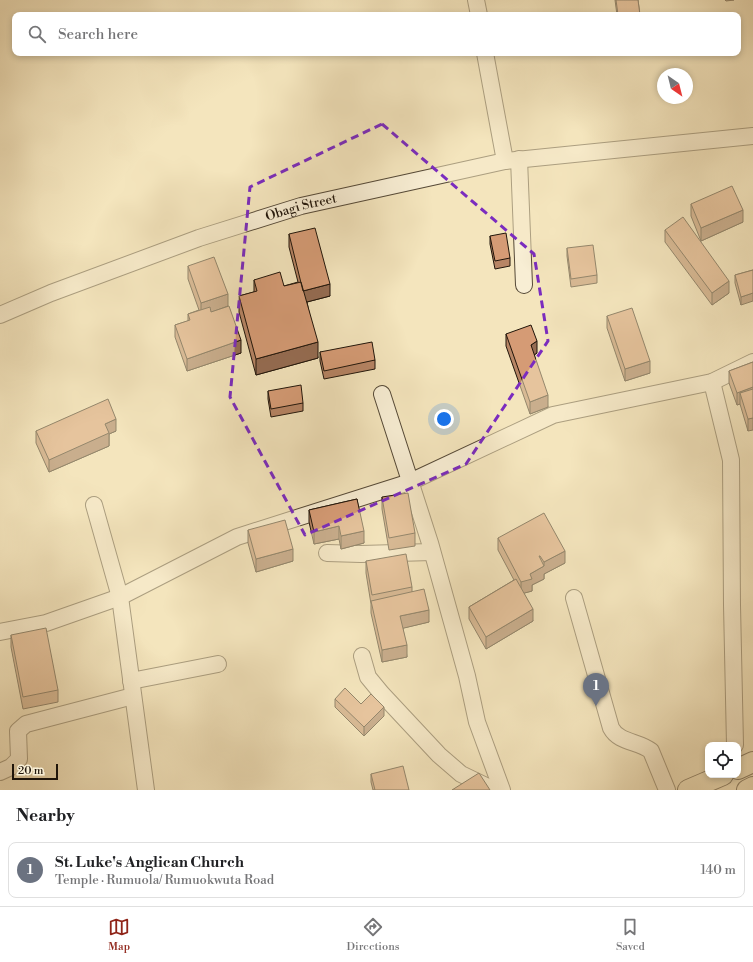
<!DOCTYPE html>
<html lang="en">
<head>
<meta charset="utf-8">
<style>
  :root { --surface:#fff; --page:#f6f6f6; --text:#202124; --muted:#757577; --line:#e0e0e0; --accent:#8f2418 }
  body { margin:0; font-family:"Libre Bodoni",serif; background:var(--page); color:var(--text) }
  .controls { position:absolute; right:12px; bottom:12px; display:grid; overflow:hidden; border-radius:8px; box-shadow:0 2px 6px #0003 }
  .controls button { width:36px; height:36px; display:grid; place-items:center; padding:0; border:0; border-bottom:1px solid var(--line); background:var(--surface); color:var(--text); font:20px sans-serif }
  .compass { position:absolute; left:657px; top:68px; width:36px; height:36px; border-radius:50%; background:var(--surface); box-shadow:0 2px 6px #0003; rotate:145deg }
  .scale { position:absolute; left:12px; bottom:10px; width:46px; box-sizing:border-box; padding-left:4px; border:2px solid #20150a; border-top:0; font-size:11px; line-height:14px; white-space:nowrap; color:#20150a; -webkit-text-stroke:3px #f8eed4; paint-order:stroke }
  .you { position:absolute; left:444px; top:419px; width:14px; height:14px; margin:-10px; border:3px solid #fff; border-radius:50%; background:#1a73e8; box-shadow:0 0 0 6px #1a73e833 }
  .badge { display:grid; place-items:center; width:26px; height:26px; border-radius:50%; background:var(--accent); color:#fff; font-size:13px; font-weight:700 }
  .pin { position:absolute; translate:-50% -33px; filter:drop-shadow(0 1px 2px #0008) }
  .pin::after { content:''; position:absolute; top:21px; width:14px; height:12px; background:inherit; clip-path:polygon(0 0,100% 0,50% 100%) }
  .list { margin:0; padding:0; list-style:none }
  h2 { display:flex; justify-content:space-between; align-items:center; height:52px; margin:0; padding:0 16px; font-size:17px }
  h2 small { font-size:13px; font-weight:400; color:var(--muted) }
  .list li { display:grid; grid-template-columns:26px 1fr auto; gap:12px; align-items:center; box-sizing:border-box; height:56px; margin:0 8px 8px; padding:0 8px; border:1px solid var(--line); border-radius:8px }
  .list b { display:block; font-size:15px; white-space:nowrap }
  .list p { margin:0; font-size:13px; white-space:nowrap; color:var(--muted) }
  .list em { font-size:13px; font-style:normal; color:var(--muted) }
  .icon { flex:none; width:22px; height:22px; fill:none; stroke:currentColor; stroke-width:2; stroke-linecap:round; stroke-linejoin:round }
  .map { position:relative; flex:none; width:753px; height:790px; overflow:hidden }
  .search { position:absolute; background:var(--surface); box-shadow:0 2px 6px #0003; left:12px; right:12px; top:12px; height:44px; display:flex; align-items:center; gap:10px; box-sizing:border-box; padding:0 14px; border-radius:8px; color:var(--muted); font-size:15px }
  .sheet { height:116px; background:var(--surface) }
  nav { display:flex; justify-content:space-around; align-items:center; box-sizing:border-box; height:56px; border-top:1px solid var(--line); background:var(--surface); font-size:11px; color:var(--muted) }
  nav a { display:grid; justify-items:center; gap:2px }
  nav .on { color:var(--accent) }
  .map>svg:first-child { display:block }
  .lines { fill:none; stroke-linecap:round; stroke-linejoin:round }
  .minor-casing { stroke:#554937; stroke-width:18 }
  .major-casing { stroke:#20150a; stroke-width:22 }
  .minor { stroke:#f8eed4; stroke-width:16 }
  .major { stroke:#f4e5bd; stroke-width:20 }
  .wall { fill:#b78565; stroke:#20150a }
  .shaded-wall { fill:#956c52; stroke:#20150a }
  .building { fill:#d59b75; stroke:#20150a }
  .marked { fill:none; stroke:#7b2cbf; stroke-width:3; stroke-dasharray:8 5; stroke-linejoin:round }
  .labels { text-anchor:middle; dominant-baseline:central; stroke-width:3; stroke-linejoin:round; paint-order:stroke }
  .street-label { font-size:13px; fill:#20150a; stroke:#f8eed4 }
</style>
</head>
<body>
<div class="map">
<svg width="753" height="790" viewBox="0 0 753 790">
  <rect width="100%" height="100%" fill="#f4e5bd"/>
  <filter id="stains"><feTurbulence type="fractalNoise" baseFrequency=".005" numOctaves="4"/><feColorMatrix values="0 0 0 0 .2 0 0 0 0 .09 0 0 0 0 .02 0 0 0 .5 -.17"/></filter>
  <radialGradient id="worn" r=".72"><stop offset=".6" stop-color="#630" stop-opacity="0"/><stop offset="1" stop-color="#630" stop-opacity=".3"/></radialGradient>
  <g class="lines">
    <g class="minor-casing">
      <g id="minor">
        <path d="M476 0 479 15"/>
        <path d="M519 159 524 285"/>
        <path d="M505 161 753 136"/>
        <path id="s1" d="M0 315 51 293 199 238 301 206 505 161 485 53"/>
        <path d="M712 382 731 460 732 605 735 745"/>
        <path d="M382 394 430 543 467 676 477 722 502 790"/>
        <path d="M94 505 120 597 146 790"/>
        <path d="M327 553 361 554 432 552"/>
        <path d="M574 598 611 728C619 743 639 741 651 751L667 790"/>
        <path d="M0 632 46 623 120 597 237 537 410 482 553 415 712 382 753 362"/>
        <path d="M362 656 368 677 382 694 439 755 461 774 490 788"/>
        <path d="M131 681 218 664"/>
        <path d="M0 772 11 767 19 759 18 731 26 724 133 696"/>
      </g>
    </g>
    <g class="major-casing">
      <path id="major" d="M738 769 753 762
        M688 790 723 775
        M747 790 753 787"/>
    </g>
    <use href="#minor" class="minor"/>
    <use href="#major" class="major"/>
  </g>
  <path class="wall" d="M615 0H638L640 15H617Z
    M725 0H734L726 1Z
    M691 204 743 222 701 241 691 216Z
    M665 230 729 293 712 305 665 242Z
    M289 234 330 296 307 302 318 358 256 375 239 312V296L254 292V280L284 286 298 282 289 247Z
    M490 236 510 258V266L495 269 490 244Z
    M567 248 597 275V283L571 287 567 256Z
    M188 266 228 306 211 312 241 353 187 371 175 337V325L188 321V314L199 310 188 279Z
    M753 270 741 305 735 283V275Z
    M607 316 650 373 625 381 607 328Z
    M506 334 537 353 534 355 548 407 530 414 506 346Z
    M320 352 375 360V369L324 379 320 361Z
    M753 362 748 431 740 404 737 405 729 383V371Z
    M268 391 303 403V411L271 417 268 399Z
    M36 431H116L109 434V446L49 472 36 443Z
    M382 497 415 533V546L389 550 382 509Z
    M357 499 364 543 341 549 339 539 314 544 309 522V510Z
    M248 530 293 561 256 572 248 543Z
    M498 538 565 563 544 574V579L532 585V591L524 593 533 621 486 649 469 619V607L514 580 498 550Z
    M366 561 412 587V592L429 622 403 628 407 657 382 662 371 613V604L366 573Z
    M11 635 58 690V702L23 709 11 647Z
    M335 699 361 704 384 716 364 736 335 707Z
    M371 774 409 790H373L371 782Z"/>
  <path class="shaded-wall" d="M743 210V222L701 241V228Z
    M729 281V293L712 305V293Z
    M330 284V296L303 303V291Z
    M753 293V301L741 305V297Z
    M228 294V306L201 316V303Z
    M241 340V353L187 371V359Z
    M537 341V353L531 357V345Z
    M318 342V358L256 375V359Z
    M650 361V373L625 381V369Z
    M753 387V399L740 393V404L737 405V393Z
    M548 395V407L530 414V402Z
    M753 418V430L748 431V419Z
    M116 419V431L109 434V446L49 472V460L105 424Z
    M339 526V539L314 544V532Z
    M364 531V543L341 549V536Z
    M293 549V561L256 572V559Z
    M565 551V563L544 574V579L532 585V591L521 594V582L530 574 544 566V562Z
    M533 609V621L486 649V637Z
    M429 610V622L400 629V616Z
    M407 645V657L382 662V650Z
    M384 707V716L364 736V727Z"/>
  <path class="building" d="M616 0H638L640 15H618Z
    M732 186 743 210 701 228 691 204Z
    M683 217 729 281 712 293 665 230Z
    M315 228 330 284 303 291 289 234Z
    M506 233 510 258 495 261 490 236Z
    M593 245 597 275 571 279 567 248Z
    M214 257 228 294 201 303 188 266Z
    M753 270V293L741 297 735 275Z
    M280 272 284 286 301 282 318 342 256 359 239 296 257 291 254 280Z
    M229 306 241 340 187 359 175 325 190 320 188 314 210 307 211 312Z
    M632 308 650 361 625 369 607 316Z
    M531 325 537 341 531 345 548 395 530 402 506 334Z
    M372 342 375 360 324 371 320 352Z
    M753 362V387L737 393 729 371Z
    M301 385 303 403 271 409 268 391Z
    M753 389V418L748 419 740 393Z
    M108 399 116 419 105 424 109 433 49 460 36 431Z
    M408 493 415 533 389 538 382 497Z
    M357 499 364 531 341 536 339 526 314 532 309 510Z
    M544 513 565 551 544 562 540 556H539L544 566 530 574 532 579 521 582 498 538Z
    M285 520 293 549 256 559 248 530Z
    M406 554 412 587 372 595 366 561Z
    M516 579 533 609 486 637 469 607Z
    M424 589 429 610 400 616 407 645 382 650 371 601Z
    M46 628 58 690 23 697 11 635Z
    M345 688 361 704 371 694 384 707 364 727 335 699Z
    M403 766 409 790H375L371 774Z
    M479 773 490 790H452Z"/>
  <path d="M0 0H753V790H0ZM382 124 534 254 548 341 466 464 305 535 230 397 250 187Z" fill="#f4e5bd" fill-opacity=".55" fill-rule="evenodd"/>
  <path class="marked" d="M382 124 534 254 548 341 466 464 305 535 230 397 250 187Z"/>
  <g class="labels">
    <g class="street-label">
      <text stroke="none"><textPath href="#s1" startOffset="320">Obagi Street</textPath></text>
    </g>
  </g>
  <rect width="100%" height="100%" filter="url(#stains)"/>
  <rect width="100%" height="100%" fill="url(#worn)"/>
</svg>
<div class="controls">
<button><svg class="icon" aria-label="locate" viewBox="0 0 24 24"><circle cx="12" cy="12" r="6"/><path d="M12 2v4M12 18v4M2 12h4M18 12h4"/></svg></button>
</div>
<svg class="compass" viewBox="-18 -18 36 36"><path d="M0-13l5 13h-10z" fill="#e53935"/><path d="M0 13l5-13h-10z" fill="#757577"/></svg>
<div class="scale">20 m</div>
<div class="you"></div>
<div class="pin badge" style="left:596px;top:706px;background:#6b7280">1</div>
<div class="search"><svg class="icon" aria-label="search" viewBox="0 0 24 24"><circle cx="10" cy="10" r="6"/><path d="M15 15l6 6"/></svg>Search here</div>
</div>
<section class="sheet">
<h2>Nearby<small></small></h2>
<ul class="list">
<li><span class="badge" style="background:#6b7280">1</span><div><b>St. Luke's Anglican Church</b><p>Temple · Rumuola/ Rumuokwuta Road</p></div><em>140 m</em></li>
</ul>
</section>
<nav>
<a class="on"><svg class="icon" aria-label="map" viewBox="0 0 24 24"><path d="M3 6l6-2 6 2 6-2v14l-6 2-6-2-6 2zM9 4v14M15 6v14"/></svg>Map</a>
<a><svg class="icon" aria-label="directions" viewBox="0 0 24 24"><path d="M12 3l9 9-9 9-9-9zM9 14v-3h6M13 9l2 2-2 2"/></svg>Directions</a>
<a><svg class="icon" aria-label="saved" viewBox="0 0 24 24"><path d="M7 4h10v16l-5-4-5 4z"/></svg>Saved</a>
</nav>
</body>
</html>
